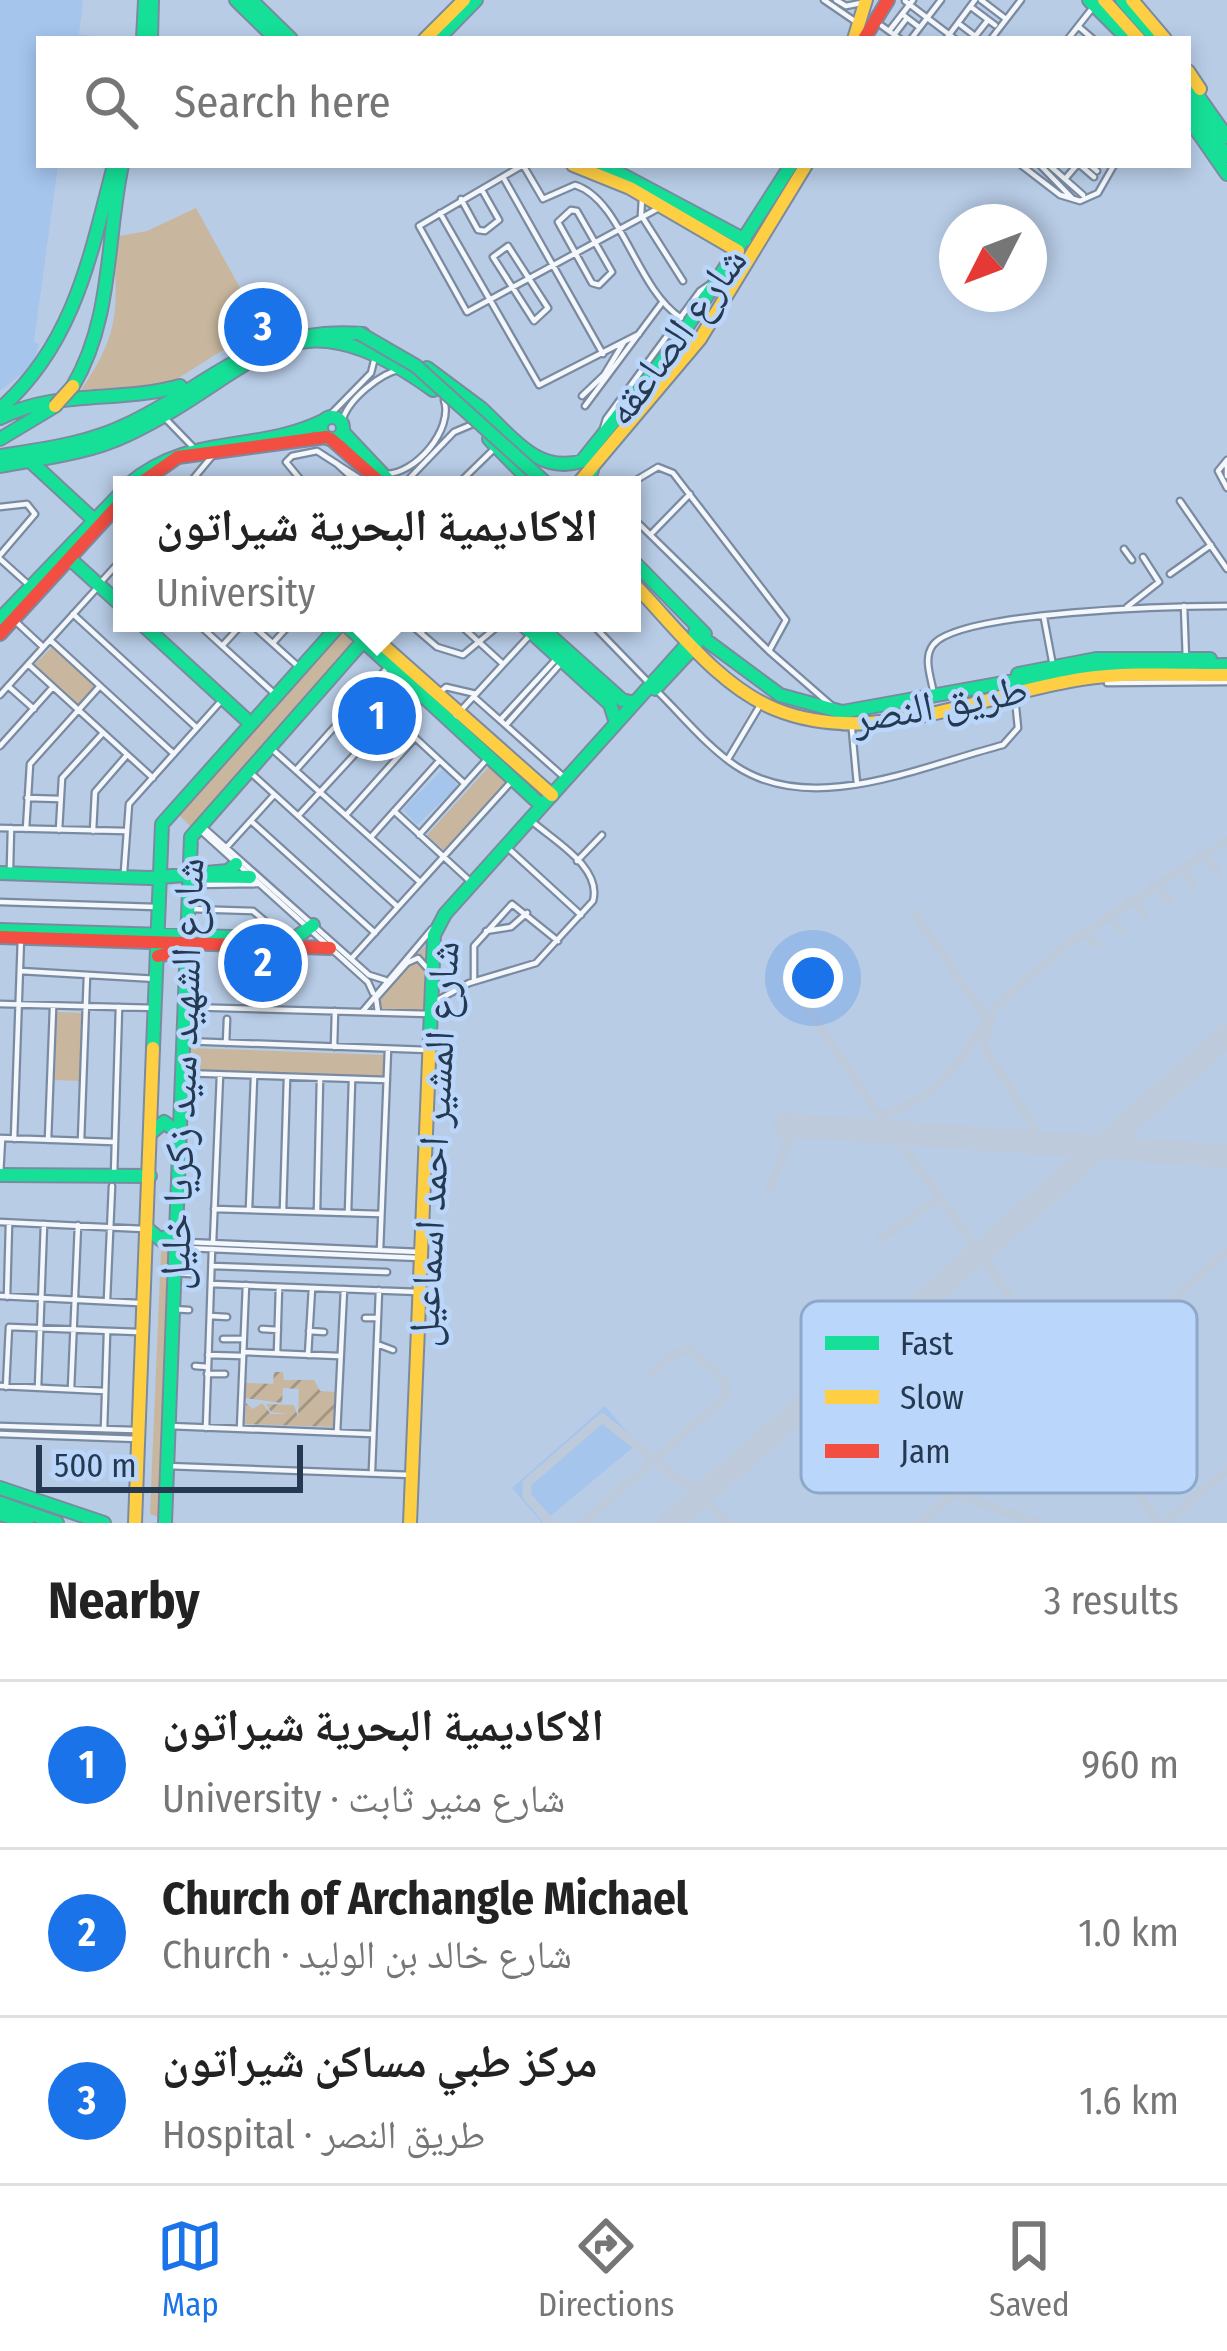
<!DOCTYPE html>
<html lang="en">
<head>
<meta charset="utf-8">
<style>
  :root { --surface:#fff; --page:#f2f2f2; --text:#222; --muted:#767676; --line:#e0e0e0; --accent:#1a73e8 }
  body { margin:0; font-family:"Fira Sans Condensed","Noto Naskh Arabic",sans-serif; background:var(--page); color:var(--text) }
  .compass { position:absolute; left:939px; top:204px; width:108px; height:108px; border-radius:50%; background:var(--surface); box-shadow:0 6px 18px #0003; rotate:228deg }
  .scale { position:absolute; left:36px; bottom:30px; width:267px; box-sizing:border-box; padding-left:12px; border:6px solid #253951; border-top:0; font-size:33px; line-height:42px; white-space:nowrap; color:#253951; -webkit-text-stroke:9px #bad7fb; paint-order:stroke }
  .you { position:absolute; left:813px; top:978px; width:42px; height:42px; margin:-30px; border:9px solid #fff; border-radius:50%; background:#1a73e8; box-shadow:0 0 0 18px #1a73e833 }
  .badge { display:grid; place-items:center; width:78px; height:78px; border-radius:50%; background:var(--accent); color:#fff; font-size:39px; font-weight:700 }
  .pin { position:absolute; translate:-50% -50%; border:6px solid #fff; box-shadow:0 3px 12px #0006 }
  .popup { position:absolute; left:113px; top:476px; width:528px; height:156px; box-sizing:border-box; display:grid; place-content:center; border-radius:0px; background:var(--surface); filter:drop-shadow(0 3px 9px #0005); font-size:39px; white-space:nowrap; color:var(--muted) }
  .popup b { font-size:45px; color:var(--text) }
  .popup::after { content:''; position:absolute; left:50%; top:100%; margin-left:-24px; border:24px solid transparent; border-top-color:var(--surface) }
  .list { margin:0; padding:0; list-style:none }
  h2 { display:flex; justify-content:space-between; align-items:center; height:156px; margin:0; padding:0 48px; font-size:51px }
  h2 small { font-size:39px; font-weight:400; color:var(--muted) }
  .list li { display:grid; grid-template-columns:78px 1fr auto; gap:36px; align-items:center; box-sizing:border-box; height:168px; padding:0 48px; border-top:3px solid var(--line) }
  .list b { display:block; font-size:45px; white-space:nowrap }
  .list p { margin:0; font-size:39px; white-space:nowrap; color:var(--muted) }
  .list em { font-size:39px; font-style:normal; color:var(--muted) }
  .icon { flex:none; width:66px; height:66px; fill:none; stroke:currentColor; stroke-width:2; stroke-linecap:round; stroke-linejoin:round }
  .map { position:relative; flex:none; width:1227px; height:1523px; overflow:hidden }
  .search { position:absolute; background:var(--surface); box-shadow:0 6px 18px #0003; left:36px; right:36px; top:36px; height:132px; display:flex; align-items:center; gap:30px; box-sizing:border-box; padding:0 42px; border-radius:0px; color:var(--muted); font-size:45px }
  .sheet { height:660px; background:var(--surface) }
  nav { display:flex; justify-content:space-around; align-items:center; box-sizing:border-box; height:168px; border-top:3px solid var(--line); background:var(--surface); font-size:33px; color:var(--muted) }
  nav a { display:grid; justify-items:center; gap:6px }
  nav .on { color:var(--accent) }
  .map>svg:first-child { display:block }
  .built { fill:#a5c5ed }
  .grass { fill:#c8b79e }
  .garden { fill:url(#garden-furrows) }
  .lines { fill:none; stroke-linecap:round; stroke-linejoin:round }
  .taxiway { stroke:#bdcadc; stroke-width:9 }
  .runway { stroke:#bdcadc; stroke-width:24 }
  .street-casing { stroke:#7a8ba1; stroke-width:9 }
  .fast-casing { stroke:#7a8ba1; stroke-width:16 }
  .slow-casing { stroke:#7a8ba1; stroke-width:16 }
  .jam-casing { stroke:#7a8ba1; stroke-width:16 }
  .street { stroke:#f4f7fb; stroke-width:4.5 }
  .fast { stroke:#16e098; stroke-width:12 }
  .slow { stroke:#ffcf43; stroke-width:12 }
  .jam { stroke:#f24e42; stroke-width:12 }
  .fast-bridge-casing { stroke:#7a8ba1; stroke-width:16; stroke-linecap:butt }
  .slow-bridge-casing { stroke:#7a8ba1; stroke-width:16; stroke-linecap:butt }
  .fast-bridge { stroke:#16e098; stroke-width:12 }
  .slow-bridge { stroke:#ffcf43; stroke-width:12 }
  .labels { text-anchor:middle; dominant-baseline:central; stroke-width:9; stroke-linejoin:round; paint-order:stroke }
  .street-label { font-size:42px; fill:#253951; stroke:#bad7fb }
  .key { fill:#bad7fb; stroke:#8da8c8; stroke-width:3 }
  .key-label { font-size:33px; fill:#253951 }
</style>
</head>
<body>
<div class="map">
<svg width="1227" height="1523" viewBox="0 0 1227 1523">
  <defs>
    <pattern id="garden-furrows" width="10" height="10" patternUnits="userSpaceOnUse" patternTransform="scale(3)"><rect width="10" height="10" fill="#c8b79e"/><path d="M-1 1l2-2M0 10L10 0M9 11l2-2" fill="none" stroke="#a29683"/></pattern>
  </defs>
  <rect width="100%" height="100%" fill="#b8cce6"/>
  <path class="built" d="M0 0H83L79 34 114 39H39V165H58L34 341 39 345 33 365 0 391Z
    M444 768 458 786 417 825 403 809Z
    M605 1406 637 1444 542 1523 512 1488Z"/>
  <path class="grass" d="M196 208 261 326 169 384 81 390C123 329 116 307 114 237L147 231Z
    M344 628 359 641 191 827 177 813Z
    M52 647 95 687 78 706 34 665Z
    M493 762 510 778 445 851 427 835Z
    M425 946 424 1012 378 1010V998Z
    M57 1012 83 1013 81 1081 55 1080Z
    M191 1048 383 1055V1077L191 1070Z
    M161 1250H172L164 1519 150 1514Z"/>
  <path class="garden" d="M274 1372H283L284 1380H314L320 1391 336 1392 335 1427 245 1424 246 1403 253 1409 262 1403 271 1414H288L271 1412 266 1404 294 1405 298 1417 299 1389 283 1388 282 1403 245 1398 246 1383 273 1384Z"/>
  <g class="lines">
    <path class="taxiway" d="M1201 854 1217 871
      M1175 871H1184L1193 886
      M1154 884 1169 900
      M1131 899 1145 915
      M1107 915 1121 930
      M1082 932 1097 945
      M788 979 878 1114 901 1134
      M878 1114C932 1108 959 1060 988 1020L913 912
      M887 1126 980 1252 1158 1523
      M1044 1144 983 1045 995 1007 1068 943 1227 841
      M769 1190 794 1126
      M881 1238 939 1198
      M842 1373 944 1490 1038 1523
      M550 1523 527 1496V1483L602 1418 685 1484 709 1488V1503L727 1523
      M583 1523 726 1396 725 1381 690 1349 674 1354 652 1373
      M921 1523 1227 1251
      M1165 1523 1227 1470"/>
    <path class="runway" d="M785 1125 1227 1156
      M670 1523 1227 1036"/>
    <g class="street-casing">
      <path id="street" d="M824 0 859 24
        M836 0 846 6 861 3
        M981 0 1006 19
        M905 1 955 39
        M971 7 995 25
        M902 14 919 27
        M958 23 975 36
        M882 26 900 39
        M1079 27 1093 39
        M889 31 913 0
        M894 35 907 18
        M911 39 941 0
        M946 39 975 0
        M973 39 988 20
        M991 39 1021 0
        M1068 39 1094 6
        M523 165 419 226 467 312 657 209
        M523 165 543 199 575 185C622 200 635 287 681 318
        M1021 165 1060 195 1080 201 1098 193 1114 165
        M1040 165 1072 198
        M1049 165 1083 195
        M1080 165 1094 177
        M1090 165 1097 171
        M503 177 603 354
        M1065 179 1077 165
        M642 198 641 215 683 281
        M461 199 478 230 485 231 499 220 482 190
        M571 210 577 211 612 272 599 285 592 283 558 222Z
        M440 213 539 385 639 334
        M508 246 548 308 534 321 493 257Z
        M582 396 604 375 624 342
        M585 406 661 304
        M163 416 192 446
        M327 418 371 373 375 357
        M342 422C347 400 380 373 402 369
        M602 432 606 419 700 291 716 280
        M1227 460 1218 471 1227 488
        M336 463 360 485
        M1227 465V476
        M385 474C415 475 454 429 444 400
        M188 485 213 455
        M305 485 286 462 292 456 317 451 365 482 374 479
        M403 485 454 432 473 424
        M457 485 496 447
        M628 485 658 467 673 473 786 620 769 651 632 517
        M1180 501 1227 569
        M0 507 27 504 35 514 0 555
        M652 533 690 494
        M1124 549 1132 560
        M0 559 30 586
        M1170 574 1211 545
        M101 582 122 559
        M1184 606 1186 659
        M1127 607 1159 582 1143 557
        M73 614 197 728
        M1044 618 1053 666
        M13 619 43 647
        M197 623 276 695
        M250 623 300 668
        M409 623 437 647 463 655 498 626
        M458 623 503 664
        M591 623 650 684
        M421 633 429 623
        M50 640 174 754
        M273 643 291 623
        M222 646 243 623
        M769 651 831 705
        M28 664 153 778
        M1107 683 1227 682
        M8 686 34 709
        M655 689C681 714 706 746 736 766 813 817 921 766 1003 745L1018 728 1015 698
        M933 690C931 677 923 658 933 645 959 611 1179 606 1227 606
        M366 692 465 784
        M438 694 446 687 476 694
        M0 695 97 588
        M474 697 566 779
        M453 719 532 633
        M501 719 558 657
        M506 725 562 662
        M843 727H873
        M852 730 857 784
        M0 746 52 688
        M273 750 420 882
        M728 759 759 707
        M296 770 388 667
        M251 773 398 907
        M27 798 60 799
        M394 811 472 883
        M346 815 414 739
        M298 816 391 715
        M251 821 375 933
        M202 826 369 975 385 980
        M0 828 126 831
        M26 829 30 764 100 686
        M59 830 62 778 103 733
        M200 830 368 982 373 993
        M93 831 95 792 127 755
        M419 835 488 758
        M371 837 439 761
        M226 848 274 795
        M510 850 581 915
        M577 861 602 835
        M10 868 11 828
        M124 872 129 804 222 700
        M192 885 258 884
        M0 902 156 907
        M190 909 253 911 272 927V936
        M486 931 511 927 527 913
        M351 959 512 781
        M20 971 157 979
        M474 979V946L512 904 558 941
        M434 1002 469 983 536 963 593 901C602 868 556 842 534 823
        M0 1004 156 1008
        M184 1007 429 1014
        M363 1011 432 929
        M378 1012 376 998 407 963 418 958 428 969
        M183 1041 428 1050
        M226 1043 227 1019
        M334 1047 335 1011
        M182 1073 387 1080
        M0 1138 114 1142
        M14 1139 21 937
        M48 1140 53 1008
        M81 1141 87 975
        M0 1175 2 1139
        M114 1175 119 1007
        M214 1209 381 1214
        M249 1209 254 1077
        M283 1210 287 1078
        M317 1211 320 1079
        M348 1213 352 1080
        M0 1222 144 1229
        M176 1237 187 1242 420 1252
        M213 1243 220 1075
        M380 1250 388 1049
        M175 1252 186 1248 420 1258
        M212 1266 387 1272
        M174 1273 191 1274
        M211 1284 419 1292
        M0 1296 139 1303
        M7 1297 9 1224
        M107 1300 112 1186
        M173 1309 189 1310
        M210 1316 227 1317
        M365 1318H378
        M262 1329 278 1330
        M309 1331 324 1332
        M223 1339H243
        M377 1344 393 1350
        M243 1352 339 1356
        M277 1353 279 1287
        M208 1355 242 1356
        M308 1355 312 1288
        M195 1366 208 1367
        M207 1374H225
        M0 1386 105 1391
        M6 1387 9 1327 138 1332
        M38 1388 44 1224
        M71 1389 78 1225
        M0 1426 135 1430
        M169 1426 372 1434
        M206 1428 212 1249
        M104 1429 107 1333
        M240 1429 246 1285
        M337 1433 344 1289
        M0 1434 138 1439
        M167 1466 412 1475
        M372 1470 379 1290"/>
    </g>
    <g class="fast-casing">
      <path id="fast" d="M236 0 276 39
        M251 0 291 39
        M1089 0 1128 39
        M1122 0 1156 39
        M143 39 145 0
        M151 39 152 0
        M438 39 476 0
        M1188 82 1227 137
        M1188 102 1227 156
        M1188 118 1227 174
        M604 165 745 240
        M427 368 482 409
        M73 386C113 318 106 240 122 165
        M0 409C74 344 90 257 114 165
        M482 409C511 436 538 475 582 461L678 341 791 165
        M321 428a11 11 0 1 1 22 0a11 11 0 1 1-22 0Z
        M0 418C57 389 120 403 180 386
        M343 432 393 485
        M0 439 55 406
        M489 439 534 485
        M0 456C43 449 87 444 126 425 215 383 256 326 363 334
        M29 460 94 520
        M0 466C42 458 87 454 127 435 258 374 285 283 433 390
        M128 485C190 432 255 454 323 421
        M587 485 592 470
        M69 558 122 606
        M632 560 705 634
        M0 619 122 492
        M141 623 250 723
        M344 623 542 806
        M521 623 610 704 616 723
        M536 623 622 700 634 703
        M695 632 780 695 842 712 1086 668 1227 665
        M1018 674 1096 659H1210
        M655 689 696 645
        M0 873 150 878 228 871 236 864
        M199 876 250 877
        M0 930 294 939 313 925
        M430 1035 434 935 445 914 691 640
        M153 1048 162 824 341 623
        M152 1132 164 1122 179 1133
        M0 1175 150 1176
        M148 1229 161 1240 176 1231
        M0 1488 104 1523
        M0 1503 57 1523
        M0 1514 27 1523
        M165 1523 191 837 379 623"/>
    </g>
    <g class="slow-casing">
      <path id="slow" d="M1104 0 1139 39
        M1132 0 1165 39
        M425 39 464 0
        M854 39 866 0
        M1188 71 1200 89
        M573 165 630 188 738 251
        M577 485 700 339 806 165
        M632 582C675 626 717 685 775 709 872 749 983 694 1081 679 1129 672 1178 675 1227 675
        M358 623 552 795
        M135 1523 153 1048
        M410 1523 430 1035"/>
    </g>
    <g class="jam-casing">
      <path id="jam" d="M864 39 888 0
        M331 439 383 485
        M138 485 178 457 326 437
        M0 634 122 501
        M0 937 330 948
        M158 956 179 951 187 959"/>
    </g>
    <use href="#street" class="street"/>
    <use href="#fast" class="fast"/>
    <use href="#slow" class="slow"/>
    <use href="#jam" class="jam"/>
    <g class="fast-bridge-casing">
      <path id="fast-bridge" d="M359 333 416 366 548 485"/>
    </g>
    <g class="slow-bridge-casing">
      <path id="slow-bridge" d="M55 406 73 386"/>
    </g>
    <use href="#fast-bridge" class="fast-bridge"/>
    <use href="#slow-bridge" class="slow-bridge"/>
  </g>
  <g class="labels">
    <g class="street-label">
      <text transform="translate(676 336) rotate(-54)">شارع الصاعقه</text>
      <text transform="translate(940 704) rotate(-10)">طريق النصر</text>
      <text transform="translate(182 1074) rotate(-88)">شارع الشهيد سيد زكريا خليل</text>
      <text transform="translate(434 1144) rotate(-87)">شارع المشير احمد اسماعيل</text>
    </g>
  </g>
  <rect x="801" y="1301" width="396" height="192" rx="18" class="key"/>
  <rect x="825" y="1336" width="54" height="14" fill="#16e098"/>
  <rect x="825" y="1390" width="54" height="14" fill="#ffcf43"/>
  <rect x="825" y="1444" width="54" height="14" fill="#f24e42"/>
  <g class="key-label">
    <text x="900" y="1355">Fast</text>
    <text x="900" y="1409">Slow</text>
    <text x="900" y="1463">Jam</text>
  </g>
</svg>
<svg class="compass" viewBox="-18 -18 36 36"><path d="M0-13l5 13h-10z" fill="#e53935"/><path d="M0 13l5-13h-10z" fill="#767676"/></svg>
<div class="scale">500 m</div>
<div class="you"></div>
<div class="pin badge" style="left:377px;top:716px">1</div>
<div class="popup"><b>الاكاديمية البحرية شيراتون</b>University</div>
<div class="pin badge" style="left:263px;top:963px">2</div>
<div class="pin badge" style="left:263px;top:327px">3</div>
<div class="search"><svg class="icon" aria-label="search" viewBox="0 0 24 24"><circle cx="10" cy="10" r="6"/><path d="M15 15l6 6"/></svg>Search here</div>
</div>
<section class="sheet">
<h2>Nearby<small>3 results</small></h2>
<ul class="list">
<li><span class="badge">1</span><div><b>الاكاديمية البحرية شيراتون</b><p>University · شارع منير ثابت</p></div><em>960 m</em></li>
<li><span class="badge">2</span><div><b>Church of Archangle Michael</b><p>Church · شارع خالد بن الوليد</p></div><em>1.0 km</em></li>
<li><span class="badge">3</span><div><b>مركز طبي مساكن شيراتون</b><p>Hospital · طريق النصر</p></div><em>1.6 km</em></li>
</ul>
</section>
<nav>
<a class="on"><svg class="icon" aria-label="map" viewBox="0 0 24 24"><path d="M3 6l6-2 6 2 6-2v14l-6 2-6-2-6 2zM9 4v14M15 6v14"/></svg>Map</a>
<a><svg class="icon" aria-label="directions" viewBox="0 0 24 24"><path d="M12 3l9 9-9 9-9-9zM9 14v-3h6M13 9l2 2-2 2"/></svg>Directions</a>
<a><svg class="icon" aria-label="saved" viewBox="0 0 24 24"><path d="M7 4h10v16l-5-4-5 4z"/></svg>Saved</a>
</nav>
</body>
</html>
